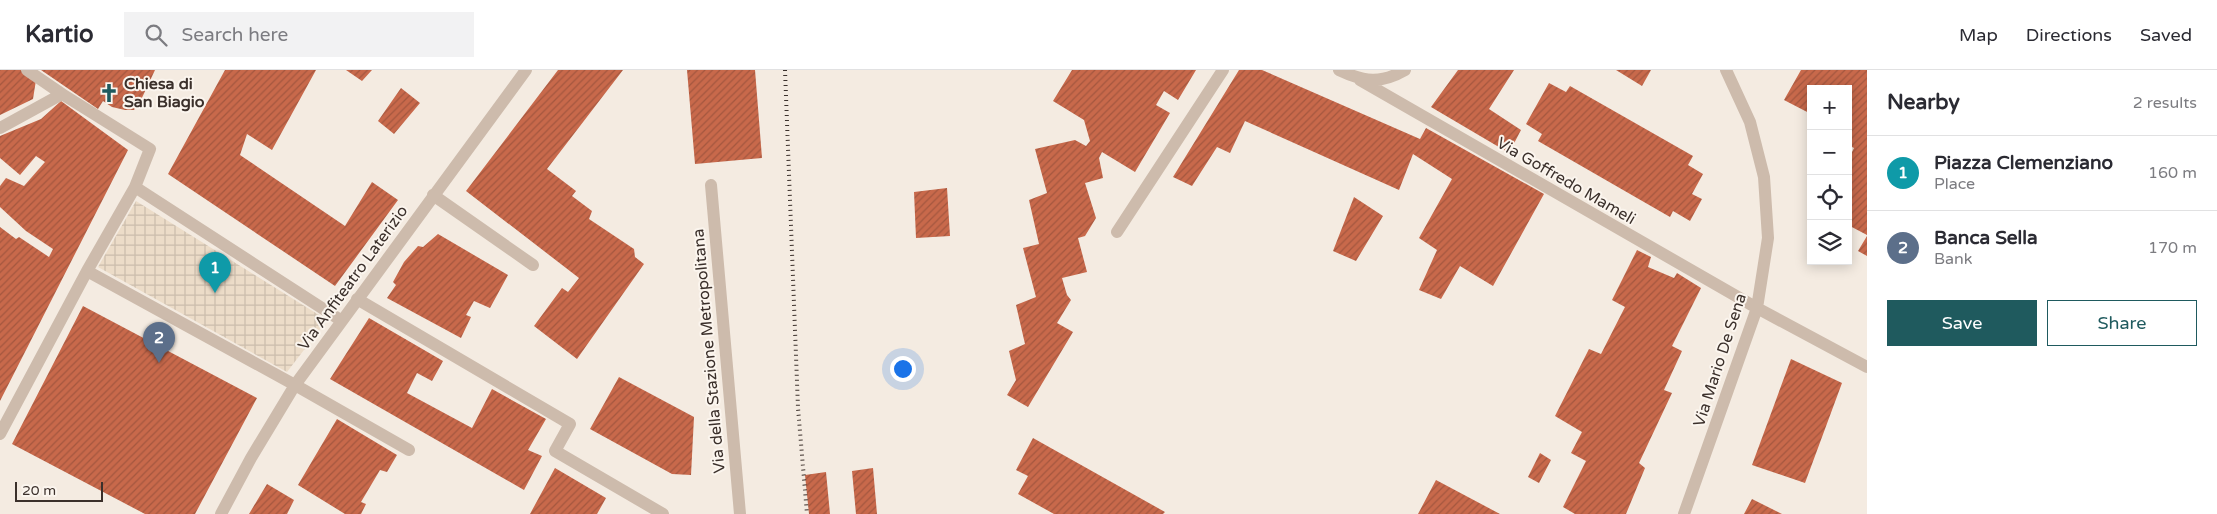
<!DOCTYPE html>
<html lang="en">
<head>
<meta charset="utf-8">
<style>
  :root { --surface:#fff; --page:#f2f2f3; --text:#2b2b33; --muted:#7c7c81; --line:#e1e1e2; --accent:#1f5a5e }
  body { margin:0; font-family:"Varela Round",sans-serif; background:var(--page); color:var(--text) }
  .controls { position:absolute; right:15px; top:15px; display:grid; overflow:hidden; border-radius:0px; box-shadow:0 2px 12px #0003 }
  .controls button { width:45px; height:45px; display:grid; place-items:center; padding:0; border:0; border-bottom:1px solid var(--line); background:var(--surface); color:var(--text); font:25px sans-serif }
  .scale { position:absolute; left:15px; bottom:12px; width:88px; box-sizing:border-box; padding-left:5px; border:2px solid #3b302b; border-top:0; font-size:14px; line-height:18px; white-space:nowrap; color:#3b302b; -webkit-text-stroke:4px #fbf5ee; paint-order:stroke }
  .you { position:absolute; left:902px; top:298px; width:18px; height:18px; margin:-12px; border:4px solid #fff; border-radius:50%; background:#1a73e8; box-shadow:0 0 0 8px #1a73e833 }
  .badge { display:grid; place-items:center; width:32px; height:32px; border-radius:50%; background:var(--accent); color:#fff; font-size:16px; font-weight:700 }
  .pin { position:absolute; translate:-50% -41px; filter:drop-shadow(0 1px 2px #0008) }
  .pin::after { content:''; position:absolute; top:26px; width:18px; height:15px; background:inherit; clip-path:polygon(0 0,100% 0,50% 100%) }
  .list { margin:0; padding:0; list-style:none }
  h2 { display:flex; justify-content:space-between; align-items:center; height:65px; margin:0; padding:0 20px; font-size:21px }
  h2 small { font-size:16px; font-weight:400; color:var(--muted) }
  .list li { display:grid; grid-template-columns:32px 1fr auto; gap:15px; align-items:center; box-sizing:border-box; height:75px; padding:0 20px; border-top:1px solid var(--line) }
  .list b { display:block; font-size:19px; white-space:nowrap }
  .list p { margin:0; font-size:16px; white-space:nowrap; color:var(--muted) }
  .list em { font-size:16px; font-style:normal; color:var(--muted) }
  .actions { display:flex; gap:10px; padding:15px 20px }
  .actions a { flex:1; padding:11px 0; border:1px solid var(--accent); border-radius:0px; text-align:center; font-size:18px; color:var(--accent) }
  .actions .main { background:var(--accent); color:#fff }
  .icon { flex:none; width:28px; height:28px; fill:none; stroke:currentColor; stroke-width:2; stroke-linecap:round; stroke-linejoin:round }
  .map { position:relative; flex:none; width:1867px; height:444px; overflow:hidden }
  header { display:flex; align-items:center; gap:30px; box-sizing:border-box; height:70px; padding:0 25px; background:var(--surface); border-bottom:1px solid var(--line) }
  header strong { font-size:24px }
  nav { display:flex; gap:28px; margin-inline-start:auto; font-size:18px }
  .search { width:350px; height:45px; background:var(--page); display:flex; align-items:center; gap:12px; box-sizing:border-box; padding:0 18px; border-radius:0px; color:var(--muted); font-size:19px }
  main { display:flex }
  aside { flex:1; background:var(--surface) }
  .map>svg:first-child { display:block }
  .plaza { fill:url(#plaza-grid) }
  .building { fill:url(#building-hatch) }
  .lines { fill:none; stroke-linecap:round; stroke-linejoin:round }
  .service { stroke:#cdbbac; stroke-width:12 }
  .minor { stroke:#cdbbac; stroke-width:12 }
  .rail { stroke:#3b302b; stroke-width:4; stroke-dasharray:1 4; stroke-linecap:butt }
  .labels { text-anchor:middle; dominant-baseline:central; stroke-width:4; stroke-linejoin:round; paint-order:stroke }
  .poi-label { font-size:16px; font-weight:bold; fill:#3b302b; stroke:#fbf5ee; text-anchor:start }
  .street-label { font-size:16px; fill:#3b302b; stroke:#fbf5ee }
</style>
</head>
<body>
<header>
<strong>Kartio</strong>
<div class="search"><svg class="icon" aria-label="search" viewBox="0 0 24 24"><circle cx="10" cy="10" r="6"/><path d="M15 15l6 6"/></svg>Search here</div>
<nav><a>Map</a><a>Directions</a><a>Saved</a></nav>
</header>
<main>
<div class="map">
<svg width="1867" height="444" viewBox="0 0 1867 444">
  <defs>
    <pattern id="plaza-grid" width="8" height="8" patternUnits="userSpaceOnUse" patternTransform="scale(1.25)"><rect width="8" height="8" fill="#ecdcc8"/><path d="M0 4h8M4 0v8" fill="none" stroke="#cbbdac"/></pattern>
    <pattern id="building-hatch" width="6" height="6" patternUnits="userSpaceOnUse" patternTransform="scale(1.25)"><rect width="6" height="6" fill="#c8694b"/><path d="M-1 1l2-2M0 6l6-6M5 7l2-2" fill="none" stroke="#a4573f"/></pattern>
  </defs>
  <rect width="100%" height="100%" fill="#f4ebe1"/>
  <path class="plaza" d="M136 131 327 250 287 302 98 197Z"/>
  <path class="building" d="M0 0H21L36 10 33 29 0 45Z
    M41 0H155L140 32 134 40H125L112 37 103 31 98 39Z
    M225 0H316L272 80 247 64 240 85 345 156 372 112 398 130 335 216 168 104Z
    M346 0H372L362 11Z
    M558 0H623L547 99 576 121 572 126 592 141 589 149 634 179 635 187 644 194 577 289 534 256 562 218 568 222 579 208 466 121Z
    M687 0H755L762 88 695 94Z
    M1072 0H1196L1178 30 1164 21 1156 35 1170 43 1135 102 1102 82 1099 88 1103 108 1085 113 1096 148 1085 166 1078 168 1087 202 1062 208 1067 225 1071 230 1057 253 1073 262 1028 337 1007 325 1016 310 1009 281 1025 274 1016 235 1036 227 1023 178 1039 174 1029 130 1047 123 1035 79 1075 70 1086 76 1090 71 1084 50 1053 31Z
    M1239 0H1262L1420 69 1426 58 1544 124 1493 216 1460 196 1441 229 1419 220 1437 180 1419 168 1452 109 1413 84 1399 120 1245 51 1230 83 1217 77 1192 116 1173 107Z
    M1458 0H1514L1489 39 1521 60 1509 83 1431 37Z
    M1616 0H1651L1642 16Z
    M1801 0H1867V165L1848 155V90L1854 78 1848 75V19H1811V44L1784 30Z
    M1549 13 1566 22 1570 16 1693 86 1688 95 1703 104 1692 124 1702 129 1690 151 1673 141 1670 147 1538 71 1542 64 1526 54Z
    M401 18 420 33 394 64 378 51Z
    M61 31 128 80 0 331V157L16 169 19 167 49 187 53 179 26 161 0 137V116L6 108 24 116 45 92 36 86 20 105 0 88V66L41 49Z
    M947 118 950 166 916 168 914 122Z
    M1354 127 1383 146 1356 191 1333 181Z
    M438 164 508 205 490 238 474 231 466 245 471 247 461 268 387 228 396 215 393 212 404 192 418 176 423 177Z
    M1867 166V186L1858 181Z
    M1637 180 1651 187 1648 197 1674 208 1677 203 1701 218 1672 276 1682 281 1664 320 1672 323 1639 393 1645 398 1626 444H1575L1563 437 1586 391 1571 383 1582 362 1555 346 1589 279 1601 284 1625 237 1612 230Z
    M83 236 257 328 195 444H145L12 374Z
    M369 248 443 291 432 311 417 303 407 323 472 358 492 319 546 349 528 380 542 386 524 420 330 309Z
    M1791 289 1842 313 1805 413 1752 395Z
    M619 307 694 347 691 405 672 404 590 359Z
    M337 349 397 385 387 402 380 400 361 432 366 434 361 444H345L298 415Z
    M1033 368 1165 442 1163 444H1054L1018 424 1028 406 1016 400Z
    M1540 383 1551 390 1539 413 1528 407Z
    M555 398 606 428 597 444H530Z
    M873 398 877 444H856L852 401Z
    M826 402 830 444H809L805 405Z
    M1436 410 1500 444H1418Z
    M267 414 294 430 287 444H249Z
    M1752 429 1782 444H1744Z"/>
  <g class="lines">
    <path class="service" d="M433 125 533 195
      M1117 162 1223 0
      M357 229 570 354 555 381 663 444
      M295 315 409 380"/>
    <path class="minor" d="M27 0 62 24
      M1339 0C1364 12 1381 14 1405 0
      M1360 10 1757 238 1867 297
      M0 58 62 24 150 79 135 117
      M711 115 740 444
      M295 315 87 201 135 117 342 251
      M0 364 87 201
      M221 444 251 388 295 315 526 0
      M1684 444 1757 238 1768 168 1764 107 1750 52 1726 0"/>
    <path class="rail" d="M785 0 798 338 807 444"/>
  </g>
  <defs>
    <g id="church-bare" transform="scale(1.5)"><path d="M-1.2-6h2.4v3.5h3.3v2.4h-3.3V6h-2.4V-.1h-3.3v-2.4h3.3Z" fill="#1f5a5e" stroke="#fbf5ee" stroke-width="2.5" paint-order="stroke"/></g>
  </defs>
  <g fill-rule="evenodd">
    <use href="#church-bare" x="109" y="23"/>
  </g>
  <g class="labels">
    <g class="poi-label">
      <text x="124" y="14">Chiesa di<tspan x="124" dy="18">San Biagio</tspan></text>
    </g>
    <g class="street-label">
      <text transform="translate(1566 111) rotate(30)">Via Goffredo Mameli</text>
      <text transform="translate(353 208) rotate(-54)">Via Anfiteatro Laterizio</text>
      <text transform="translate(709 281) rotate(-95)">Via della Stazione Metropolitana</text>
      <text transform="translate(1720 290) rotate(-72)">Via Mario De Sena</text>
    </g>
  </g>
</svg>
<div class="controls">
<button>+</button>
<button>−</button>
<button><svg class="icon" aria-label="locate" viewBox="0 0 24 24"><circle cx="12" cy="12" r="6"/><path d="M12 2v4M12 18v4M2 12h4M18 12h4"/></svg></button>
<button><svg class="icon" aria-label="layers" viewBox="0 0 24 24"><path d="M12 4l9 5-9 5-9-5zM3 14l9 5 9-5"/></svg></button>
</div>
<div class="scale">20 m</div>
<div class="you"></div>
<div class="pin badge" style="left:215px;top:223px;background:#0f9aa8">1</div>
<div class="pin badge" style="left:159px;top:293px;background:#5c6f8a">2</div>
</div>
<aside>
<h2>Nearby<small>2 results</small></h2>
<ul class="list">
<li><span class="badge" style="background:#0f9aa8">1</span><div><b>Piazza Clemenziano</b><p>Place</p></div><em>160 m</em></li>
<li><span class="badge" style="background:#5c6f8a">2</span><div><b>Banca Sella</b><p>Bank</p></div><em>170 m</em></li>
</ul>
<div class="actions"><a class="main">Save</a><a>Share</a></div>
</aside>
</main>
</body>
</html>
